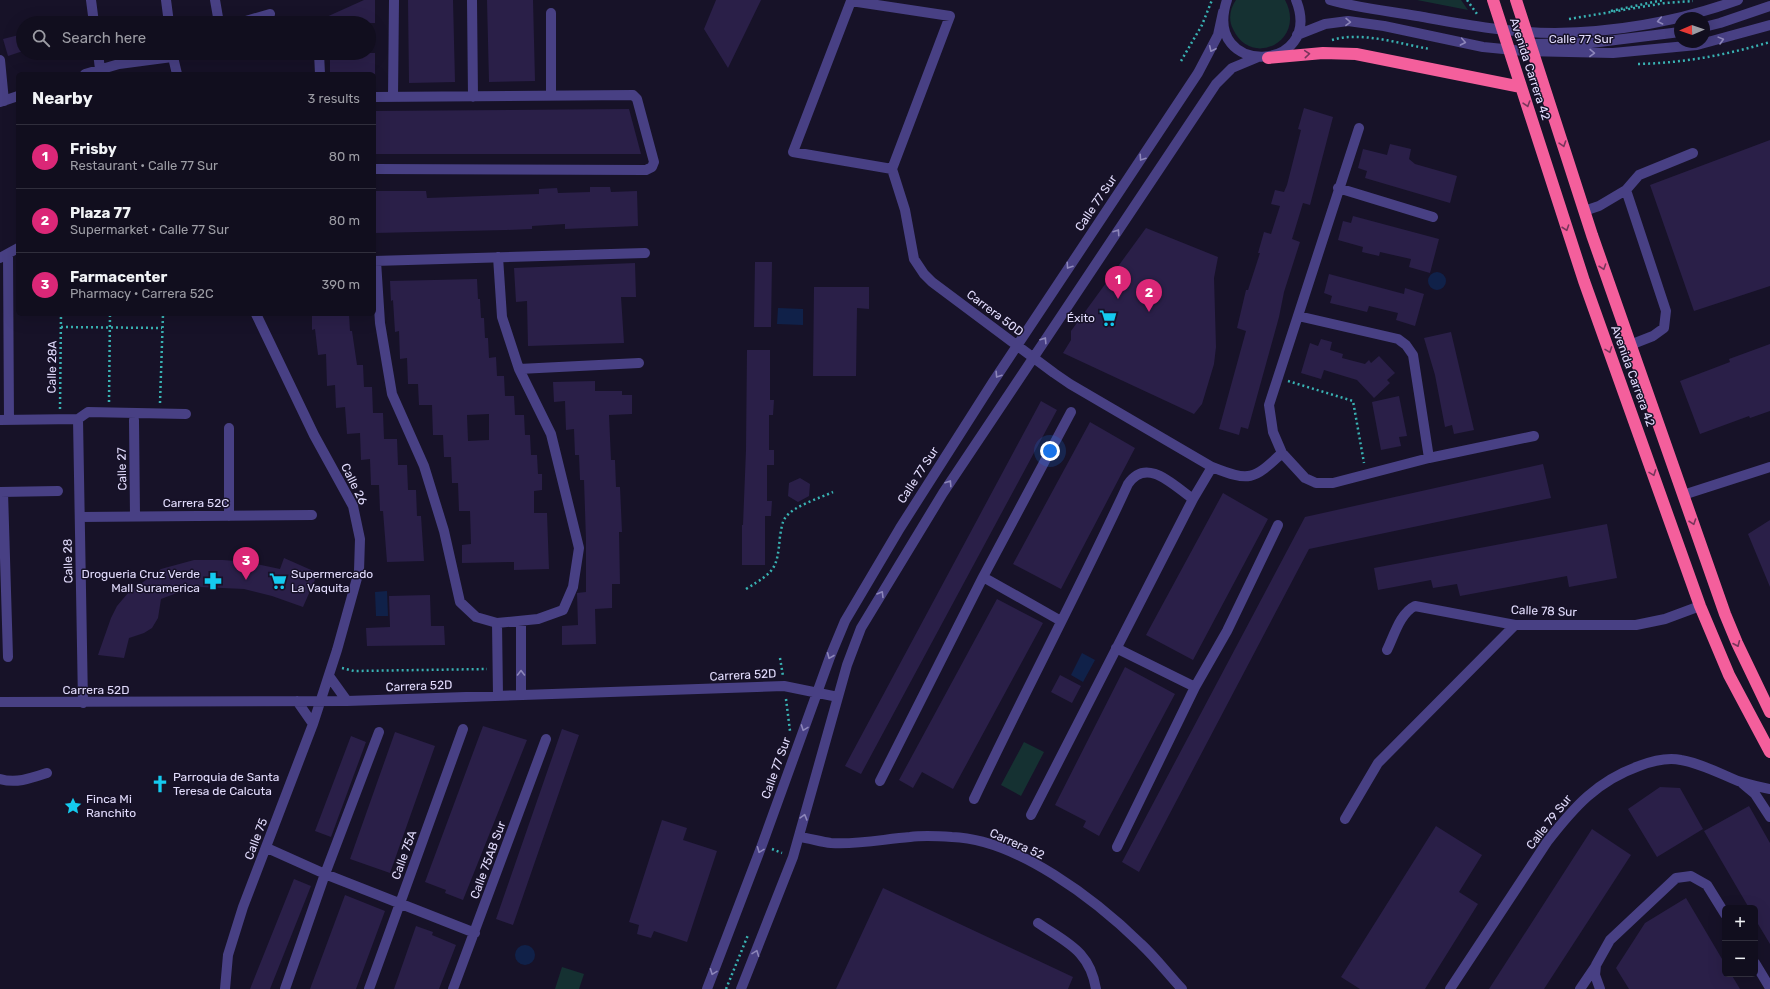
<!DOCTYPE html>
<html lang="en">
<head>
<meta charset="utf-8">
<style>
  :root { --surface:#110e1e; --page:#1e1c2b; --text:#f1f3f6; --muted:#9c9ca4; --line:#302e3c; --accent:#db2777 }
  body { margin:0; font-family:Rubik,sans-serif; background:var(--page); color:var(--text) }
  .controls { position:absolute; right:12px; bottom:12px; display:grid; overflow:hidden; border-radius:6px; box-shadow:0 4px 16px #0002 }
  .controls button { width:36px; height:36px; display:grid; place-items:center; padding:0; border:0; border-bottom:1px solid var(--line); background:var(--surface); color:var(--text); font:20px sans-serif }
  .compass { position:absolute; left:1674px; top:12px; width:36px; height:36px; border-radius:50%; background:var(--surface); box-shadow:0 4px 16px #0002; rotate:268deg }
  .you { position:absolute; left:1050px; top:451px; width:14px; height:14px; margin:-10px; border:3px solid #fff; border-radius:50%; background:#1a73e8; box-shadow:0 0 0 6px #1a73e833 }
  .badge { display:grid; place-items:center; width:26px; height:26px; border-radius:50%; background:var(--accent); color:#fff; font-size:13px; font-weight:700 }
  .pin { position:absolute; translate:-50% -33px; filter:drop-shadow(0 1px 2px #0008) }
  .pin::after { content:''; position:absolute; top:21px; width:14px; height:12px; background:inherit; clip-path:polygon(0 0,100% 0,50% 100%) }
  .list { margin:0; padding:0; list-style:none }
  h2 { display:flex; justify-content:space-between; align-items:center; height:52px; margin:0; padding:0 16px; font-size:17px }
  h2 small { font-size:13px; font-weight:400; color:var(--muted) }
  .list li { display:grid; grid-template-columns:26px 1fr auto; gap:12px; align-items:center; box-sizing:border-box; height:64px; padding:0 16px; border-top:1px solid var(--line) }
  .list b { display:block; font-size:15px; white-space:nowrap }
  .list p { margin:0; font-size:13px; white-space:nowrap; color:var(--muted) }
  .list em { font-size:13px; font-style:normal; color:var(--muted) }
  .icon { flex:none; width:22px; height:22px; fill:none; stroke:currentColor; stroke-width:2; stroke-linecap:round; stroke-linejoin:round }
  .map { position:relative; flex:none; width:1770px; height:989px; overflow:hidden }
  .search { position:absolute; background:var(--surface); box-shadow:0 4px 16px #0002; left:16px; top:16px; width:360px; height:44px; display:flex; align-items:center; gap:10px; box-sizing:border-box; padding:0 14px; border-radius:22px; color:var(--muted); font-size:15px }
  .panel { position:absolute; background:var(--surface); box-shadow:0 4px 16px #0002; left:16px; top:72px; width:360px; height:244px; border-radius:6px }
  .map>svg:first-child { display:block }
  .green { fill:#153132 }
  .water { fill:#102149 }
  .building { fill:#2a1f48; fill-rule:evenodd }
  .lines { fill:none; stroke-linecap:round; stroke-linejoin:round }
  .path { stroke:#39b2b3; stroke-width:2.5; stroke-dasharray:2 3; stroke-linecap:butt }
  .minor { stroke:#484084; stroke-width:10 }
  .highway { stroke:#f45f9c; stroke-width:12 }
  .oneway { stroke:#8d86ba }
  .oneway2 { stroke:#7a355c }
  .labels { text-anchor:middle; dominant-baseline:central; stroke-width:3; stroke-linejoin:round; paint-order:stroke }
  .street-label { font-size:12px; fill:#e2dcfd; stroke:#171228 }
  .poi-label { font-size:12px; fill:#e2dcfd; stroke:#171228; text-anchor:start }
</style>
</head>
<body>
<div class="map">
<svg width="1770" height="989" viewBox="0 0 1770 989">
  <rect width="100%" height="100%" fill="#171228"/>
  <path class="green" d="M1236 0H1285C1307 41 1251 69 1233 29 1228 20 1230 8 1236 0Z
    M1417 0H1461L1468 10Z
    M1024 742 1044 752 1021 796 1001 785Z
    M562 967 584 974 579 989H555Z"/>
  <path class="water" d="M1428 281a9 9 0 1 1 18 0a9 9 0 1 1-18 0Z
    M778 308 803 309V325L777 324Z
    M387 591 388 616H376L375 592Z
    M1082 653 1095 660 1083 682 1071 675Z
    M515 955a10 10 0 1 1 20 0a10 10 0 1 1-20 0Z"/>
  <path class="building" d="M364 0H375V23H313Z
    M408 0H453L455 82 409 83Z
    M487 0H533L535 81 489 82Z
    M716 0H761L728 68 704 29Z
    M23 34V51L8 56 3 39Z
    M330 53H375V74H330Z
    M1304 108 1333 117 1310 205 1303 203 1292 239 1300 242 1284 292 1279 317 1248 429 1241 427 1239 435 1219 429 1246 331 1237 328 1246 290H1248L1260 253H1258L1264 232 1271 234 1280 206 1271 204 1275 190 1284 192 1287 185 1301 130 1298 129Z
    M629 109 641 154H374V111Z
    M1770 140V286L1694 311 1650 185Z
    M1390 144 1411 149 1409 159 1415 164 1457 176 1450 203 1365 178 1367 171 1358 168 1363 149 1387 155Z
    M590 187H610L611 192 637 191 638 226 565 229V224L532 226V229L506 230 374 233V191H426L427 198 539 194V189L557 188 558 193 590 192Z
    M1353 216 1439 239 1430 273 1409 267 1411 259 1380 252 1379 256 1362 252 1363 247 1338 240 1343 221 1351 223Z
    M1146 228 1218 257 1214 278 1216 347 1214 364 1202 404 1194 414 1063 353 1071 340V331Z
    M755 262H772L771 327H754Z
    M635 263 636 297H621L624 343 528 346 527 301 516 302 514 268Z
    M1329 274 1404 294 1405 288 1424 294 1415 326 1396 320 1398 313 1369 306 1367 312 1330 303 1332 296 1324 293Z
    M477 279 478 299H480L481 318H484L485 338H488L489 358 496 357 497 376H504L505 396H514L515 415H524L525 435H530L531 455H537L538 474H542V490L534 491V513H547L549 569 514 570V562L462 563V545L471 544 470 511H459L458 483H452L451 457H444L443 435H433L432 405H419L418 384H408L407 358 400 359 399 331 395 332 393 300 391 301 390 281ZM489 414V440L468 441 467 415Z
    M814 287H869V309L857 308 856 376H813Z
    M312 314H349L350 331H352L357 365H363L364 387H372L373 413H383L384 439H397L398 465H407L408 490H416L417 516H421L424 561 387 562 383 511H380L379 485H371L370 459 361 460 360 433 347 434 345 407 336 408 335 385 327 386 326 354 318 355 315 329 312 330Z
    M1451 332 1474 430 1454 434 1452 425 1445 427 1435 375 1424 338Z
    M1321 339 1332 342 1330 350 1343 354 1342 358 1365 364 1369 360 1371 363 1379 356 1395 373 1387 380 1390 383 1374 398 1357 380 1324 370 1321 379 1301 373 1310 343 1318 346Z
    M1770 344V411L1750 418 1749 416 1700 434 1680 381 1730 362 1729 359Z
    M747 350H770V400H774L773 415H769V450H774V465H767V501H772L771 516H765V565H742V525H743L746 450Z
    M595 381V391H622V395H632V414L609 415 611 460H615L616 487H620L622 532H619L620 584H612V608L595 609 596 644 562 645V626L578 625 577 593 586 592V540L584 480H580L579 455H575L574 429 566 430 565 401 554 402 553 382Z
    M1399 396 1407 436 1399 437 1401 446 1381 450 1372 402Z
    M1041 401 1057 410 861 774 845 766Z
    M1090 422 1135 448 1061 589 1013 564Z
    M1543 464 1551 498 1309 549 1139 872 1122 862 1305 517Z
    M800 478 810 484 809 496 798 502 788 496 789 483Z
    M1223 493 1268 519 1193 660 1146 635Z
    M1770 520V587L1748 534Z
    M1607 524 1617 578 1569 587 1567 576 1460 596 1457 584 1433 588 1431 580 1378 590 1374 568Z
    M284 558 318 573 303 607 272 596 244 589 200 587 182 591 161 599 158 618 152 628 144 633 129 638 124 658 98 655 111 618 117 606 128 593 161 569 194 560H223L247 562 280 569Z
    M430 595 431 626H444L445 645 367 646 366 628 390 627 389 596Z
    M997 599 1043 623 953 789 922 772 913 788 899 780Z
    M1125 667 1175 694 1099 836 1083 827 1086 821 1055 805Z
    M1060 675 1081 686 1072 703 1051 692Z
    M483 726 527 740 463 900 445 893 446 890 425 882Z
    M562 729 579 735 513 925 496 919Z
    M395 732 435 746 390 873 350 859Z
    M351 736 366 742 331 837 315 831Z
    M1660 787 1680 788 1703 829 1657 857 1628 809Z
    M1749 806 1770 843V944L1755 919V908H1749L1704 831Z
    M662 820 687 828 683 840 717 851 687 942 654 931 651 938 637 934 639 925 629 922Z
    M1436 826 1482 855 1459 892 1478 904 1425 989H1360L1341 977Z
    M1592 829 1631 855 1544 989H1489Z
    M294 879 311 886 270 989H250Z
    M883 888 1073 977 1068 989H836Z
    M345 895 385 911 356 989H310Z
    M1686 898 1725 964V974H1731L1740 989H1629L1616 968 1645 923Z
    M416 926 433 932 432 935 456 945 439 989H394Z"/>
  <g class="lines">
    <path class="path" d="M1467 0 1477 14
      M1611 11 1663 0
      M1569 19 1665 3 1693 1
      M1332 40C1362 31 1400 44 1430 49
      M1181 61 1202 25 1212 0
      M1638 64C1684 63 1726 55 1770 42
      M61 327 162 328
      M1288 381 1353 401 1364 463
      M109 402 110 314
      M160 403 163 314
      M60 409 61 314
      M746 589C775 571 777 570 780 536 781 531 782 522 785 518 793 506 820 498 833 492
      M780 658 783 676
      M342 668 354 671 487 669
      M786 699 790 731
      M772 849 782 853
      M726 989 748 935"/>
    <path class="minor" d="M91 0 94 23
      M166 0 169 23
      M215 0 219 23
      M472 0 473 97
      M1227 0C1201 78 1325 73 1296 0
      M1330 0C1358 8 1388 11 1417 16 1462 24 1508 33 1555 33 1617 32 1680 21 1738 0
      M851 1 950 16 892 169 793 152Z
      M239 23 270 14
      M1704 27 1720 23 1770 6
      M1297 35 1325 24 1348 21 1384 26 1483 47 1524 51 1613 53 1697 45 1770 25
      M1531 44 1591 43 1680 32
      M98 53 100 69
      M172 53 177 74
      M319 53 320 74
      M0 60 4 101
      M85 74 119 64 172 57
      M551 96V13
      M374 97 633 95 637 99 654 162 652 167 646 170 374 169
      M393 97 394 0
      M0 102 18 96
      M1359 128 1269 405 1273 432 1282 453 1305 478 1316 483H1333L1429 458 1534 436
      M892 169 905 210 914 259 924 274 932 282 1054 373 1070 384 1212 467C1250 482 1253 480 1282 453
      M1338 188 1433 217
      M1626 190 1666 311 1664 328 1653 336 1630 345
      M1584 211 1599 206 1626 190 1639 175 1693 153
      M8 254 9 420
      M0 258 18 248
      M374 261 645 253
      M376 261 380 323 392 394 424 466 444 531 460 602 476 617 497 623 538 619 563 610 573 587 579 548 551 434 519 369 502 317 498 257
      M1298 316 1398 339 1406 345 1413 355 1429 458
      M519 369 639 363
      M78 419 83 703
      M78 419 88 412 186 414
      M0 420 78 419
      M134 420 135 516
      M229 428V516
      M0 492 58 491
      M3 492 8 657
      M1683 495 1770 467
      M1193 499 1212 467
      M80 517 312 515
      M983 577 1061 621
      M521 622V695
      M497 623 498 696
      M1116 648 1195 687
      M1387 650C1394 636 1400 613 1415 606L1515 625H1636L1665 619 1700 606
      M329 676 347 701
      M297 701 313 724
      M0 702 347 701 784 686 838 697
      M0 779C16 784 32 778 47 773
      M880 781 983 577 1071 412
      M1743 784 1755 794 1770 817
      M974 799C1024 693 1079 590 1128 484 1147 456 1174 486 1193 499L1031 815
      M1345 819 1378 763 1515 625
      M799 837C809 838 821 842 831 843 857 845 884 839 910 837 924 835 938 836 952 837 1017 839 1096 900 1141 944 1156 958 1168 974 1182 989
      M1117 847 1195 687 1227 631 1278 525
      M267 848 325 874 475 933
      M1038 923C1067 943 1090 951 1096 989
      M1755 963 1770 988
      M225 989 228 955 243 907 313 724 337 650 359 571 360 539 353 506 314 435 256 314
      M285 989 325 874 379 732
      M369 989 463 729
      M453 989 546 739
      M707 989 762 845 830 657 845 621 900 528 993 382 1198 73 1218 35 1223 12
      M741 989 793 857 847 665 861 628 943 493 1216 84 1232 68 1256 58
      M1450 989 1547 842C1574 807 1597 781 1639 766 1652 761 1667 757 1681 760 1700 763 1719 773 1738 781 1748 784 1759 787 1770 789
      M1580 989 1595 967
      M1600 989 1595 975 1596 965 1610 940 1676 878 1691 876 1707 885 1725 914"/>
    <path class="highway" d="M1493 0 1584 281 1700 606 1729 675 1770 752
      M1516 0 1592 235 1725 614 1737 643 1770 712
      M1268 58 1323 53 1356 54 1521 87"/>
  </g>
  <defs><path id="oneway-chevron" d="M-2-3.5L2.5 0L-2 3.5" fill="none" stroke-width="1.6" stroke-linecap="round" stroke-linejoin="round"/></defs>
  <g class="oneway">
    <use href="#oneway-chevron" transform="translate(1660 21) rotate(168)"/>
    <use href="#oneway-chevron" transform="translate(1348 22) rotate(1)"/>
    <use href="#oneway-chevron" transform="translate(1721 40) rotate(-15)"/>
    <use href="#oneway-chevron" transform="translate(1463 42) rotate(11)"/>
    <use href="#oneway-chevron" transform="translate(1212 49) rotate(115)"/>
    <use href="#oneway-chevron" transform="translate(1592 53) rotate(1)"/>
    <use href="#oneway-chevron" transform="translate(1142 158) rotate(124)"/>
    <use href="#oneway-chevron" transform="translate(1117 232) rotate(-56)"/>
    <use href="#oneway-chevron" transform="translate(1069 266) rotate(124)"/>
    <use href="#oneway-chevron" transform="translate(1044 340) rotate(-57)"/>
    <use href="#oneway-chevron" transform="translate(998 375) rotate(123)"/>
    <use href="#oneway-chevron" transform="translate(949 483) rotate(-57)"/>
    <use href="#oneway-chevron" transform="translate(881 594) rotate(-59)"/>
    <use href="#oneway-chevron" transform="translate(830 656) rotate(112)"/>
    <use href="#oneway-chevron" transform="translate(521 673) rotate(-90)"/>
    <use href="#oneway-chevron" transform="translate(804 728) rotate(110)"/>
    <use href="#oneway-chevron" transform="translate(804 817) rotate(-74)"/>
    <use href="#oneway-chevron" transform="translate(760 850) rotate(111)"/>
    <use href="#oneway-chevron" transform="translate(756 953) rotate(-69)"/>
    <use href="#oneway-chevron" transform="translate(713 972) rotate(111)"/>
  </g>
  <g class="oneway2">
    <use href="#oneway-chevron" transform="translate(1307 54) rotate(-5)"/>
    <use href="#oneway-chevron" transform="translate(1527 104) rotate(73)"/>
    <use href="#oneway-chevron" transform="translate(1563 144) rotate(72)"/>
    <use href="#oneway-chevron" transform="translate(1566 228) rotate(71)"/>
    <use href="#oneway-chevron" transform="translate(1603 267) rotate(71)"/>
    <use href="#oneway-chevron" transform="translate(1609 350) rotate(70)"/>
    <use href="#oneway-chevron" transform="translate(1653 473) rotate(70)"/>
    <use href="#oneway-chevron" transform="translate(1693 522) rotate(71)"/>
    <use href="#oneway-chevron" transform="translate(1737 644) rotate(67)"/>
  </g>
  <defs>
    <g id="supermarket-bare" transform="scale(1.38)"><path d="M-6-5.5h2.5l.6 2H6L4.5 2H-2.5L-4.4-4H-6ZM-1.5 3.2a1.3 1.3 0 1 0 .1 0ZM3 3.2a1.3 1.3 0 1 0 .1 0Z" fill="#15caef" stroke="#171228" stroke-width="2.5" paint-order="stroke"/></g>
    <g id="pharmacy-bare" transform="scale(1.38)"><path d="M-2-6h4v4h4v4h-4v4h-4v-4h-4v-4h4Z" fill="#15caef" stroke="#171228" stroke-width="2.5" paint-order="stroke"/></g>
    <g id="church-bare" transform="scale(1.38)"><path d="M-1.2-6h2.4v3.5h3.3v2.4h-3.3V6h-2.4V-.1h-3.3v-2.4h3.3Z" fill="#15caef" stroke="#171228" stroke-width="2.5" paint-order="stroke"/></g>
    <g id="sight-bare" transform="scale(1.38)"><path d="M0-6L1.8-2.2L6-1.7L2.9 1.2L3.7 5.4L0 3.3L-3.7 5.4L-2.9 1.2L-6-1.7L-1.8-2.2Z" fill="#15caef" stroke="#171228" stroke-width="2.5" paint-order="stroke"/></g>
  </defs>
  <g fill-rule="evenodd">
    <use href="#supermarket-bare" x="1108" y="318"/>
    <use href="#pharmacy-bare" x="213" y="581"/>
    <use href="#supermarket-bare" x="278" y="581"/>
    <use href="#church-bare" x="160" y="784"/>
    <use href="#sight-bare" x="73" y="806"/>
  </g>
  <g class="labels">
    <g class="street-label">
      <text x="1581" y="39">Calle 77 Sur</text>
      <text transform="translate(1530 69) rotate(72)">Avenida Carrera 42</text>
      <text transform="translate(1096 203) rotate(-56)">Calle 77 Sur</text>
      <text transform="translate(995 313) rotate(37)">Carrera 50D</text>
      <text transform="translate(52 367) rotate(-89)">Calle 28A</text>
      <text transform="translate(1633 376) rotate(70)">Avenida Carrera 42</text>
      <text transform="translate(122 469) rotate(-91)">Calle 27</text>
      <text transform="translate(918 475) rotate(-57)">Calle 77 Sur</text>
      <text transform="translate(354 484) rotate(64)">Calle 26</text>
      <text x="196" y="503">Carrera 52C</text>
      <text transform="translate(68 561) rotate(-91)">Calle 28</text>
      <text transform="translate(1544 611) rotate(2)">Calle 78 Sur</text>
      <text transform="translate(743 675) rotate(-3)">Carrera 52D</text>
      <text transform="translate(419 686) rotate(-2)">Carrera 52D</text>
      <text x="96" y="690">Carrera 52D</text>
      <text transform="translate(776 768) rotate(-70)">Calle 77 Sur</text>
      <text transform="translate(1549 822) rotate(-52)">Calle 79 Sur</text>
      <text transform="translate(256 839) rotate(-69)">Calle 75</text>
      <text transform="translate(1017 844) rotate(24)">Carrera 52</text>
      <text transform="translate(404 855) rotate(-70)">Calle 75A</text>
      <text transform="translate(488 860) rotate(-70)">Calle 75AB Sur</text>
    </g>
    <g class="poi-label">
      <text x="1095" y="318" text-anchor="end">Éxito</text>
      <text x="200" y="574" text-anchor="end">Drogueria Cruz Verde<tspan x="200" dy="14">Mall Suramerica</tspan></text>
      <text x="291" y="574">Supermercado<tspan x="291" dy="14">La Vaquita</tspan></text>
      <text x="173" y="777">Parroquia de Santa<tspan x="173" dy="14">Teresa de Calcuta</tspan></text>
      <text x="86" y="799">Finca Mi<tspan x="86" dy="14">Ranchito</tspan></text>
    </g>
  </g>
</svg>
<div class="controls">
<button>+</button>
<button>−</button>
</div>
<svg class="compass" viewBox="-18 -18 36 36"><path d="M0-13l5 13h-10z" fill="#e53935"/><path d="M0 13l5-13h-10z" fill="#9c9ca4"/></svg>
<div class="you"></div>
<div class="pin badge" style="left:1118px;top:299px">1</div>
<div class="pin badge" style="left:1149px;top:312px">2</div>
<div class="pin badge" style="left:246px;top:580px">3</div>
<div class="search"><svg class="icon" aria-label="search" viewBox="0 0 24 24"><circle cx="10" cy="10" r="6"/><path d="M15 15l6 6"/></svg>Search here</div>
<section class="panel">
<h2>Nearby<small>3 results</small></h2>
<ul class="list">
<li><span class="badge">1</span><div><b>Frisby</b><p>Restaurant · Calle 77 Sur</p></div><em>80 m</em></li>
<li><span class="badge">2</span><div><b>Plaza 77</b><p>Supermarket · Calle 77 Sur</p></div><em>80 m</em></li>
<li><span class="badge">3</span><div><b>Farmacenter</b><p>Pharmacy · Carrera 52C</p></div><em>390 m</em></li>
</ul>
</section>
</div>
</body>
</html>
